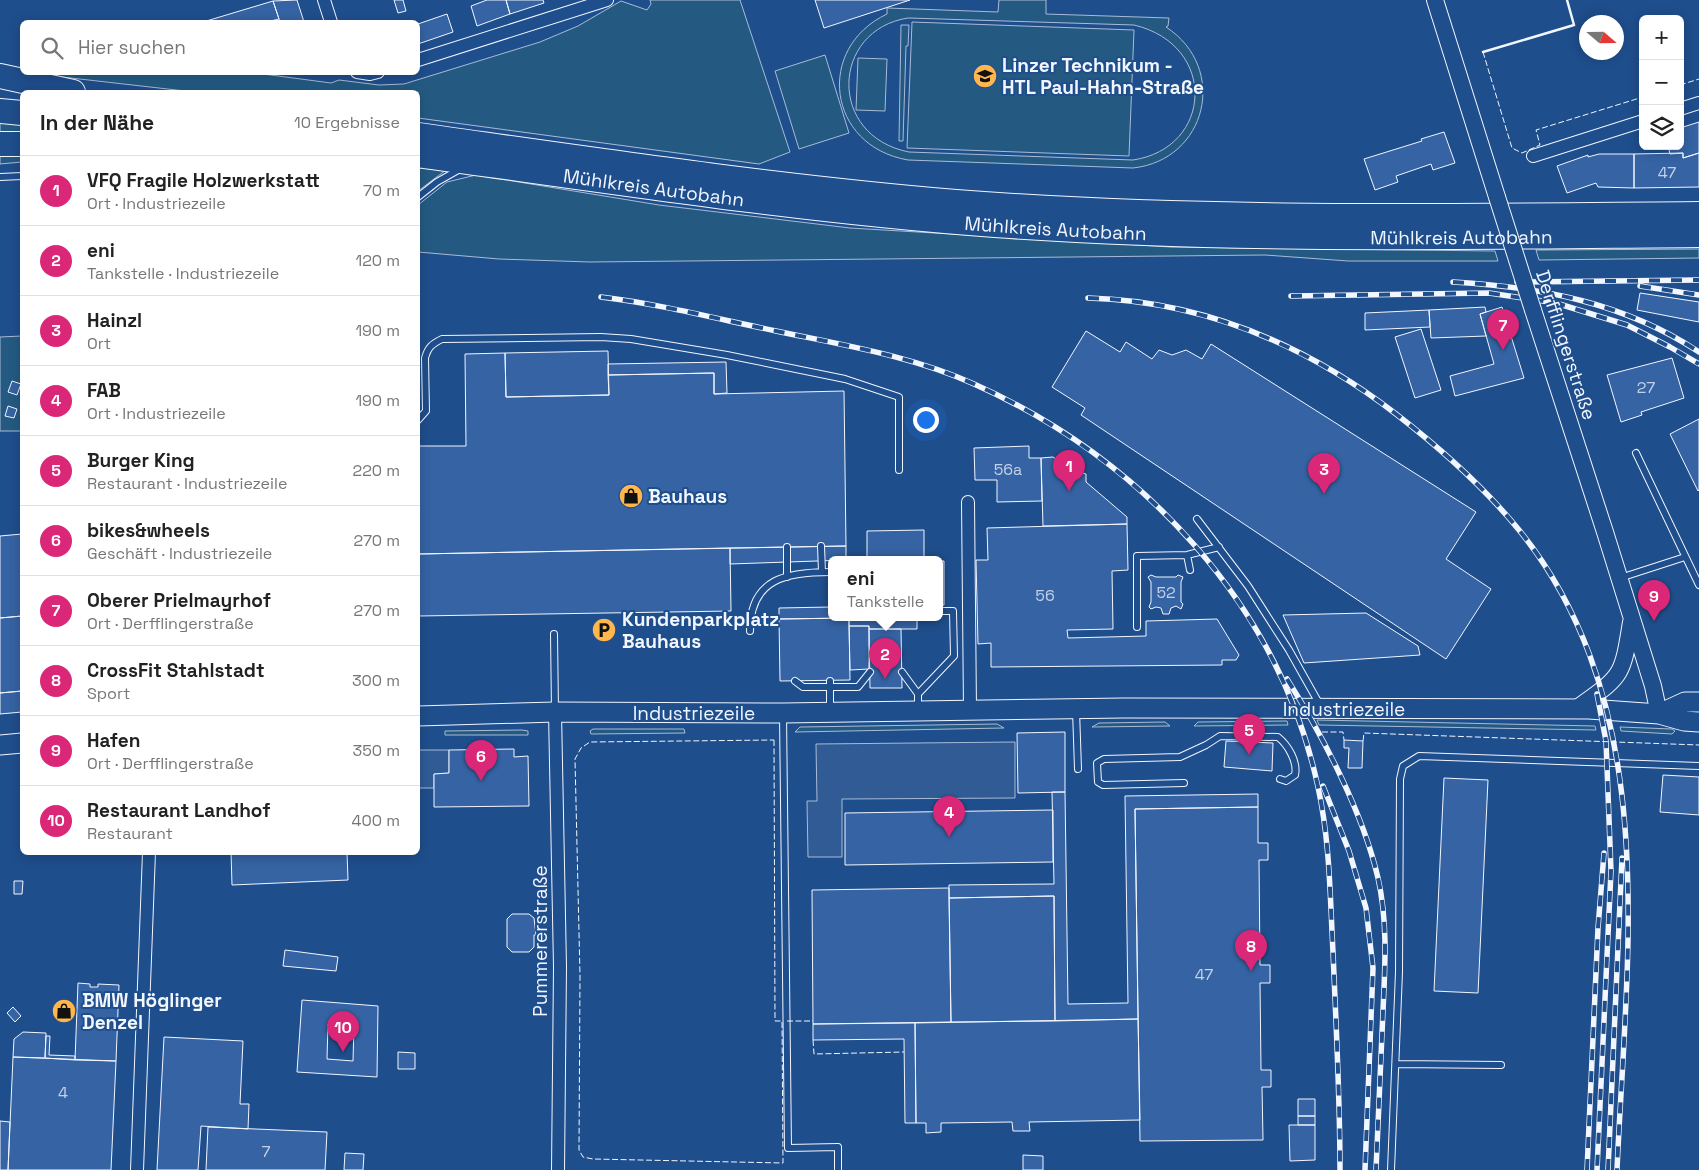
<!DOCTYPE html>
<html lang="de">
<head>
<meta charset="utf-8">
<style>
  :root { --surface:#fff; --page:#f6f6f6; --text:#222; --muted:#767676; --line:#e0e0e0; --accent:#db2777 }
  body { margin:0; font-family:"Space Grotesk",sans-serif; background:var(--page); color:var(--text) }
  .controls { position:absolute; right:15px; top:15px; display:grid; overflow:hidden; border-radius:8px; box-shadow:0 2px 12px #0003 }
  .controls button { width:45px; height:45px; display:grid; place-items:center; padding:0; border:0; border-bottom:1px solid var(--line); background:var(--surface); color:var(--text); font:25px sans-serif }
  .compass { position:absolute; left:1579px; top:15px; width:45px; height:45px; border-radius:50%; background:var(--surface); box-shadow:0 2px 12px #0003; rotate:110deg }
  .you { position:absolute; left:925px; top:419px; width:18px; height:18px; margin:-12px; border:4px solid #fff; border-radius:50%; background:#1a73e8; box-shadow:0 0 0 8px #1a73e833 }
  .badge { display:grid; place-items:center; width:32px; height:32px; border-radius:50%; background:var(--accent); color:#fff; font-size:16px; font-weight:700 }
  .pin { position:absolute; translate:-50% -41px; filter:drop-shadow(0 1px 2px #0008) }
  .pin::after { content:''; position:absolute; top:26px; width:18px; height:15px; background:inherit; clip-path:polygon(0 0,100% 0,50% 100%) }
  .popup { position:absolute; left:828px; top:556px; width:115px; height:65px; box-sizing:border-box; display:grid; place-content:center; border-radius:8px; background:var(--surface); filter:drop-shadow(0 1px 4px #0005); font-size:16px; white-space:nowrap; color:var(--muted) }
  .popup b { font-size:19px; color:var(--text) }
  .popup::after { content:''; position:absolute; left:50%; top:100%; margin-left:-10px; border:10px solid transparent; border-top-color:var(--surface) }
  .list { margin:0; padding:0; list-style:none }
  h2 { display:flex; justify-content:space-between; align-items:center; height:65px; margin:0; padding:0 20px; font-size:21px }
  h2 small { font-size:16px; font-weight:400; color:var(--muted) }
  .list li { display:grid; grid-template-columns:32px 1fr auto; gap:15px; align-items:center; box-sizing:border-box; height:70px; padding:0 20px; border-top:1px solid var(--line) }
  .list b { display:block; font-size:19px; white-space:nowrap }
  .list p { margin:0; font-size:16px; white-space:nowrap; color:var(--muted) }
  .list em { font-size:16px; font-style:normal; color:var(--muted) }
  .icon { flex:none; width:28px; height:28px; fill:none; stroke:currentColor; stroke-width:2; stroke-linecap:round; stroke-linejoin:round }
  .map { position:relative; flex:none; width:1699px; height:1170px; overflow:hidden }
  .search { position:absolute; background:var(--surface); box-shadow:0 2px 12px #0003; left:20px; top:20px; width:400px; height:55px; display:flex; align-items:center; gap:12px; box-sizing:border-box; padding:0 18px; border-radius:8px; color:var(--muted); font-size:19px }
  .panel { position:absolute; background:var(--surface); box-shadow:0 2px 12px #0003; left:20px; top:90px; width:400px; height:765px; border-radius:8px }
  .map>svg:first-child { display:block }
  .green { fill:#245a82; stroke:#a8bbd7; fill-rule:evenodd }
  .parking { fill:#305b95; stroke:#a8bbd7 }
  .building { fill:#3563a3; stroke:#f2f6ff; fill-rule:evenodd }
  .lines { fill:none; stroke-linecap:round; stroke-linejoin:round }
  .service-casing { stroke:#f2f6ff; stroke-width:8 }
  .minor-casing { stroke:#f2f6ff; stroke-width:14 }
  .tertiary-casing { stroke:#f2f6ff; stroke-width:18 }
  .secondary-casing { stroke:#f2f6ff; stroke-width:21 }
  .motorway-casing { stroke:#f2f6ff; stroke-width:26 }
  .service { stroke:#1f4e8c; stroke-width:6 }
  .minor { stroke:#1f4e8c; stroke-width:12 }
  .tertiary { stroke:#1f4e8c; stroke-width:16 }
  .secondary { stroke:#1f4e8c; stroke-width:19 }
  .motorway { stroke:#1f4e8c; stroke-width:24 }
  .rail-casing { stroke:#f2f6ff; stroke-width:5.5 }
  .rail { stroke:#1f4e8c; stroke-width:4; stroke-dasharray:11; stroke-linecap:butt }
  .tertiary-bridge-casing { stroke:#f2f6ff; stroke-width:18; stroke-linecap:butt }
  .tertiary-bridge { stroke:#1f4e8c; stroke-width:16 }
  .fence { stroke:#f2f6ff; stroke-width:1; stroke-dasharray:6 2.5; stroke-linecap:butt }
  .wall { stroke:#f2f6ff; stroke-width:2.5 }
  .labels { text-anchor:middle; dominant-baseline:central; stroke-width:4; stroke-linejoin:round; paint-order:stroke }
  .number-label { font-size:16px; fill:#c3d1e8 }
  .poi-label { font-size:19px; font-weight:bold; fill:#f2f6ff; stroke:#1f4e8c; text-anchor:start }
  .street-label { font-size:19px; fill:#f2f6ff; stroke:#1f4e8c }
</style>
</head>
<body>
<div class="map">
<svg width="1699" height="1170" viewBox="0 0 1699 1170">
  <rect width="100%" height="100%" fill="#1f4e8c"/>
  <path class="green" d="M650 0H740L790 152 759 164 418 118V92H194L27 73 248 72 331 83 339 80 379 85 404 84 540 42 578 26 621 1 647 10 651 4Z
    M999 0H1046V14L1169 18 1168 26 1166 27C1229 68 1207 160 1133 168L908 160C827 146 815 48 887 14V8L998 12ZM908 18 1134 25C1218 45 1213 148 1133 160L909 152C827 136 831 30 908 18Z
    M912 22 1134 30 1129 156 907 148Z
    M901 25H909L908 46H906L903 141H899Z
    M825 55 849 133 799 149 775 71Z
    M858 58 887 59 885 111 856 110Z
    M0 118 22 120V135L0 136Z
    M0 152H22V162L0 164Z
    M418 168 446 170 418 191Z
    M476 175 659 205 850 228 1171 247 1495 251 1498 261H1348L1265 255 590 262 499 259 418 252V205L447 182Z
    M1699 249V258L1539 260 1536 250Z
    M22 336V431H0V337Z
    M1317 720 1595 726 1596 730 1319 725Z
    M1287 721 1288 725 1194 726 1198 722Z
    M1165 722 1170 726 1092 727 1099 723Z
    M997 724 1004 728 795 732 800 727Z
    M1620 727 1672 729 1675 731 1672 734 1621 731Z
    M593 729H684L685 733 591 734 590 731Z
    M522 730 528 731V735H445V731Z"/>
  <path class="parking" d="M1015 742V798L842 799V857H808L807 801H817L816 744Z
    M418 750H449V773L434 774V788H418Z"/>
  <path class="building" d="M297 0 304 22H280L273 1Z
    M394 0H403L406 11 398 13Z
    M487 0H506L510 14 477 26 471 6Z
    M506 0H543L544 3 510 14Z
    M815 0H910L824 28Z
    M273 1 279 19 266 22H203Z
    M447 14 453 32 418 44V24Z
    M1699 122V153L1683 158V153L1670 154 1668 146H1680V128Z
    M1444 132 1455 163 1433 170 1431 164 1396 176 1398 182 1375 190 1364 159 1422 141 1421 139Z
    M1683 153V158L1699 153V187L1634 188V154Z
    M1599 154H1634V188L1598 187 1596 183 1567 193 1557 166 1588 155V157Z
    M1640 293 1699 302V322L1637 310Z
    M1485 307 1486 312 1480 314 1486 336 1431 338 1429 310Z
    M1502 307 1524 378 1455 396 1450 376 1494 364 1480 314Z
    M1429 310 1430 327 1365 330V313Z
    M1421 329 1441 390 1415 398 1395 337Z
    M1086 331 1120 352 1126 342 1152 359 1159 350 1172 355 1186 350 1202 359 1211 344 1476 512 1446 559 1491 589 1446 659 1081 415 1085 408 1052 387Z
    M608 351 609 395 506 397 505 353Z
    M505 353 506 397 609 395 608 375 714 373V394L844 391 846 546 418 554V446H466L465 354Z
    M1672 358 1684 398 1641 412 1642 415 1621 422 1607 375Z
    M726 362 727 393 714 394V373L608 375V364Z
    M12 381 21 384 17 395 8 392Z
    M8 406 17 409 14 418 5 416Z
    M1699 419V490L1698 491 1670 434Z
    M1029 446V458H1041L1042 501 997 502V480H975L974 448Z
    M1053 457 1065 465V470H1074L1086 474V482L1127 517V524L1043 526 1041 458Z
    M1127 524 1128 570 1112 571 1113 629 1067 630 1068 638 1146 636V621L1217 619 1239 655 1236 660H1222V665L991 667V643L978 644 976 560H988L987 528Z
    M924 530V560H867V531Z
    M22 534V616L0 618V536Z
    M846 546V560L730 564V548Z
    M730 548 731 611 418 616V554Z
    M939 561H944V605H939Z
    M1151 575 1156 577H1176L1178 575 1183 577 1181 582V602L1183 604 1181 609 1176 606 1171 608 1169 614H1163L1161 608 1156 607 1151 609 1149 607 1151 602V582L1148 577Z
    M831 607V618H917V629H869V626H849V618L779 619V608Z
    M1366 613 1418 646 1420 655 1304 663 1283 615Z
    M22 616V691L0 693V618Z
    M849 618 850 680 780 681 779 619Z
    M849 626H869V669L850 670Z
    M869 629H901L902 688H870Z
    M22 691V712L0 714V693Z
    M1065 732V792L1018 793 1017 733Z
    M1344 740 1363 741 1362 768H1348L1349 748H1344Z
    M1226 741 1273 743 1272 771 1224 767Z
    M514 749V757L528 756 529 806 434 807V774L449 773V750Z
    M1663 775 1699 777V815L1660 812Z
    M1444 778 1488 780 1478 993 1434 991Z
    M1052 792H1065L1068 1004 1128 1003 1125 796 1258 794V807L1135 809 1138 1019 1055 1021 1054 896 949 898V885L1054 884Z
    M1258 807V843H1268V860H1259L1260 965H1270V983H1260L1261 1070H1271V1087H1262L1263 1140 1140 1141 1135 809Z
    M1053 810V862L845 865V813Z
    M231 852H347L348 880 232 885Z
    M14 881H23L22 894H14Z
    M949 888 951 1022 813 1024 812 890Z
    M1054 896 1055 1021 951 1022 949 898Z
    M512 914H529L534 918 536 935H534V947L529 952H512L507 947V919Z
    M285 950 338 957 336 971 283 966Z
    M78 983 90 984V987H98V984L119 985 116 1061 75 1060Z
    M302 1000 378 1006 377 1077 297 1072ZM328 1024 354 1025 353 1061 327 1059Z
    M13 1007 21 1016 15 1022 7 1013Z
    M1138 1019 1140 1120 1029 1122 1030 1131H1013L1012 1122 941 1123V1132L926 1133V1123H916L915 1023Z
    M915 1023 916 1123H905L904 1039 813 1040V1024Z
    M23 1032 46 1033 45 1058 13 1057 14 1039Z
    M46 1036H50L49 1055 75 1056V1060L45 1058Z
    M164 1037 243 1041 240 1104H249L248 1129 201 1126 198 1170H157Z
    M398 1052 415 1053V1069H398Z
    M13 1057 116 1061 111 1170H8Z
    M1298 1099H1315V1116H1298Z
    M1298 1116H1315V1125H1298Z
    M0 1121 10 1122 8 1170H0Z
    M1289 1125H1315V1160L1290 1161Z
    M208 1127 327 1132 325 1170H206Z
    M345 1153 364 1154 363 1170H344Z
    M1023 1155 1043 1156V1170H1023Z"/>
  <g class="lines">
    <g class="service-casing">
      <path id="service" d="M0 177 22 176
        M418 197 437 182 460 169
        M418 420 426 411 425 358C428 347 432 344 442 339L601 337 631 339 727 355 845 379 899 397V470
        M1636 453 1699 585
        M1197 519 1248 586 1289 650 1320 705
        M821 546 822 572
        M787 547V577
        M1187 555 1190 570
        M1620 578 1685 557
        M1137 627V556L1187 555 1219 547
        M750 631C750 578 787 572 831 572
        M554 634 555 711
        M902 672 918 694V710
        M795 681 803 687H858L870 672
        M830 681V709
        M918 694 954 656 953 611H939
        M1076 710 1078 769
        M783 714 788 1148 838 1147V1170
        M1184 783 1103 785 1098 782 1097 763 1104 759 1180 757 1206 745 1220 736 1278 737C1288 745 1298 762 1295 775L1286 781 1280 779
        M1396 1064 1501 1065
        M1391 1170 1399 972 1400 779 1403 766 1419 756 1699 766"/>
    </g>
    <g class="minor-casing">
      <path id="minor" d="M324 0 331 22
        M418 60 607 0
        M357 72 370 74 378 72
        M1680 109 1699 103
        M1533 156 1643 121
        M968 502 970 710
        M555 712 560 967 558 1170
        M137 1170 149 852"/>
    </g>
    <g class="tertiary-casing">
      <path id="tertiary" d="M1435 0 1497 197
        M1533 310 1605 532 1653 686 1659 714
        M1576 709C1622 675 1622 679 1631 622"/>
    </g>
    <g class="secondary-casing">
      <path id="secondary" d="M1659 714 1685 702H1699
        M418 716 555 712 783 713 1124 708 1589 709 1659 714 1684 721 1699 722
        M0 745 22 743"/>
    </g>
    <g class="motorway-casing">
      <g id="motorway">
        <path d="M0 76 73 92"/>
        <path d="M0 111 22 113"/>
        <path d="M418 135C596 160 776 187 956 202 1203 221 1451 216 1699 214"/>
        <path d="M0 144H22"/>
        <path id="s1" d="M418 155C610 181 801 211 995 225 1229 242 1464 237 1699 235"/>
      </g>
    </g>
    <use href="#service" class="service"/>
    <use href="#minor" class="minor"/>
    <use href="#tertiary" class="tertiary"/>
    <use href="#secondary" class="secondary"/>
    <use href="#motorway" class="motorway"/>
    <g class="rail-casing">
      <path id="rail" d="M1453 282C1541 287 1625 303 1699 352
        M1517 282 1699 280
        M1640 286 1699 295
        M1291 296 1489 293 1556 303 1627 325 1670 347 1699 364
        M601 297C660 304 718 319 776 331 843 345 912 356 974 384 1142 459 1279 604 1318 787 1330 841 1330 897 1333 952 1336 1024 1340 1097 1340 1170
        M1088 298C1202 301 1306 345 1396 414 1440 448 1484 487 1519 530 1664 709 1626 958 1617 1170
        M1287 679C1323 736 1363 813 1378 878 1388 922 1385 967 1383 1011 1381 1064 1378 1117 1376 1170
        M1597 694 1606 741 1611 871 1597 1170
        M1323 786 1349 851 1366 908 1373 968 1365 1170
        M1587 1170 1598 928 1604 853
        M1608 1170 1622 858"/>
    </g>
    <use href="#rail" class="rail"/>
    <g class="tertiary-bridge-casing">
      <path id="tertiary-bridge" d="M1497 197 1533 310"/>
    </g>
    <use href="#tertiary-bridge" class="tertiary-bridge"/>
    <path class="fence" d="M1483 52 1512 148 1522 153 1540 145 1536 130 1643 97
      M1680 85 1699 79
      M1322 732H1343L1344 740
      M774 740 775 1021H782L783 1163 593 1159 583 1157 579 1150 580 976 575 759 581 748 590 742Z
      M1363 741 1364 733 1699 745
      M787 1021H813
      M813 1040 814 1054 904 1052"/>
    <path class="wall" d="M1483 52 1574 25 1567 0"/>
  </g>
  <defs>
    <g id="school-disc" transform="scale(1.25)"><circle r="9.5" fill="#ffb74d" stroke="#1f4e8c"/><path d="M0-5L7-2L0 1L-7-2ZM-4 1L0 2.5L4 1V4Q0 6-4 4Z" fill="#111"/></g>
    <g id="shop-disc" transform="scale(1.25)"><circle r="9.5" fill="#ffb74d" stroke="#1f4e8c"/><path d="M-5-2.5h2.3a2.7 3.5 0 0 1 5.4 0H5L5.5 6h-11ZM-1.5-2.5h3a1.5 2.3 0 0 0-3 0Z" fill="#111"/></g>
    <g id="parking-disc" transform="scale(1.25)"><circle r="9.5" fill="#ffb74d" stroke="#1f4e8c"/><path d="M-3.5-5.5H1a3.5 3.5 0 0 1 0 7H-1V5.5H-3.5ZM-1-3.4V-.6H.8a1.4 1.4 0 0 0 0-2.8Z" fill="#111"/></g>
  </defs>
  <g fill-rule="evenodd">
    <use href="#school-disc" x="985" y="76"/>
    <use href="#shop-disc" x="631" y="496"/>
    <use href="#parking-disc" x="604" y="630"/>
    <use href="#shop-disc" x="64" y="1011"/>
  </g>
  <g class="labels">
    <g class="number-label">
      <text x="1667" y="172">47</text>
      <text x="1646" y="387">27</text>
      <text x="1008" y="469">56a</text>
      <text x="1166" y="592">52</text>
      <text x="1045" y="595">56</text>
      <text x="1204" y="974">47</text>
      <text x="63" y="1092">4</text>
      <text x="266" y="1151">7</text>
    </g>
    <g class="poi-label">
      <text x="1002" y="65">Linzer Technikum -<tspan x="1002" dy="22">HTL Paul-Hahn-Straße</tspan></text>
      <text x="648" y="496">Bauhaus</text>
      <text x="622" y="619">Kundenparkplatz<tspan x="622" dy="22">Bauhaus</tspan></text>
      <text x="82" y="1000">BMW Höglinger<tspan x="82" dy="22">Denzel</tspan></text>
    </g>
    <g class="street-label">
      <text stroke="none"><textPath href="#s1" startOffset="238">Mühlkreis Autobahn</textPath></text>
      <text stroke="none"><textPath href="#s1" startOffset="642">Mühlkreis Autobahn</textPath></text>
      <text stroke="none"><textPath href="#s1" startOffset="1048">Mühlkreis Autobahn</textPath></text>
      <text transform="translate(1566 345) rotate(72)">Derfflingerstraße</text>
      <text x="1344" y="709">Industriezeile</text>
      <text x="694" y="713">Industriezeile</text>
      <text transform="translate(540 941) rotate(-90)">Pummererstraße</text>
    </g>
  </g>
</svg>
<div class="controls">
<button>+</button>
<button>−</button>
<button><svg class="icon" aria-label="layers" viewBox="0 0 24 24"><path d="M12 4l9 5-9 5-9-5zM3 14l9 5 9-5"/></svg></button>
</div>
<svg class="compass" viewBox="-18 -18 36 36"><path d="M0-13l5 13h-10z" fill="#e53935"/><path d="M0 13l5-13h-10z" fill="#767676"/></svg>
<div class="you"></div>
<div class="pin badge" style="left:1069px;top:491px">1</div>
<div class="pin badge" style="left:885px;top:679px">2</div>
<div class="popup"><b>eni</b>Tankstelle</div>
<div class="pin badge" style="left:1324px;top:494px">3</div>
<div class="pin badge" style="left:949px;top:837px">4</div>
<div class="pin badge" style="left:1249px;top:755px">5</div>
<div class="pin badge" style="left:481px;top:781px">6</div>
<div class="pin badge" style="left:1503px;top:350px">7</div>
<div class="pin badge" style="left:1251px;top:971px">8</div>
<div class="pin badge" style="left:1654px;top:621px">9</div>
<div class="pin badge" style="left:343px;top:1052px">10</div>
<div class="search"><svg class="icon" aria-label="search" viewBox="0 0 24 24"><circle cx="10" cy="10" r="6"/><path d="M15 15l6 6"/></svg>Hier suchen</div>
<section class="panel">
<h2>In der Nähe<small>10 Ergebnisse</small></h2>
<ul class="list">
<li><span class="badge">1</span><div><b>VFQ Fragile Holzwerkstatt</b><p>Ort · Industriezeile</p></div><em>70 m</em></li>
<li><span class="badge">2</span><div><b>eni</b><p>Tankstelle · Industriezeile</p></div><em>120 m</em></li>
<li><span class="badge">3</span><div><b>Hainzl</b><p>Ort</p></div><em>190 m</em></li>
<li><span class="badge">4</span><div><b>FAB</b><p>Ort · Industriezeile</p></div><em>190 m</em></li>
<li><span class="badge">5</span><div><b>Burger King</b><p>Restaurant · Industriezeile</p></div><em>220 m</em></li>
<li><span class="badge">6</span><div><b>bikes&amp;wheels</b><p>Geschäft · Industriezeile</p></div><em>270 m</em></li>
<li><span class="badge">7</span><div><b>Oberer Prielmayrhof</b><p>Ort · Derfflingerstraße</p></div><em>270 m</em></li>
<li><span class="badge">8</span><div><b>CrossFit Stahlstadt</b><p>Sport</p></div><em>300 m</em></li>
<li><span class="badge">9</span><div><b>Hafen</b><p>Ort · Derfflingerstraße</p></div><em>350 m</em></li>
<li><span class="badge">10</span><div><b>Restaurant Landhof</b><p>Restaurant</p></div><em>400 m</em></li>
</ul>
</section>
</div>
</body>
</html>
